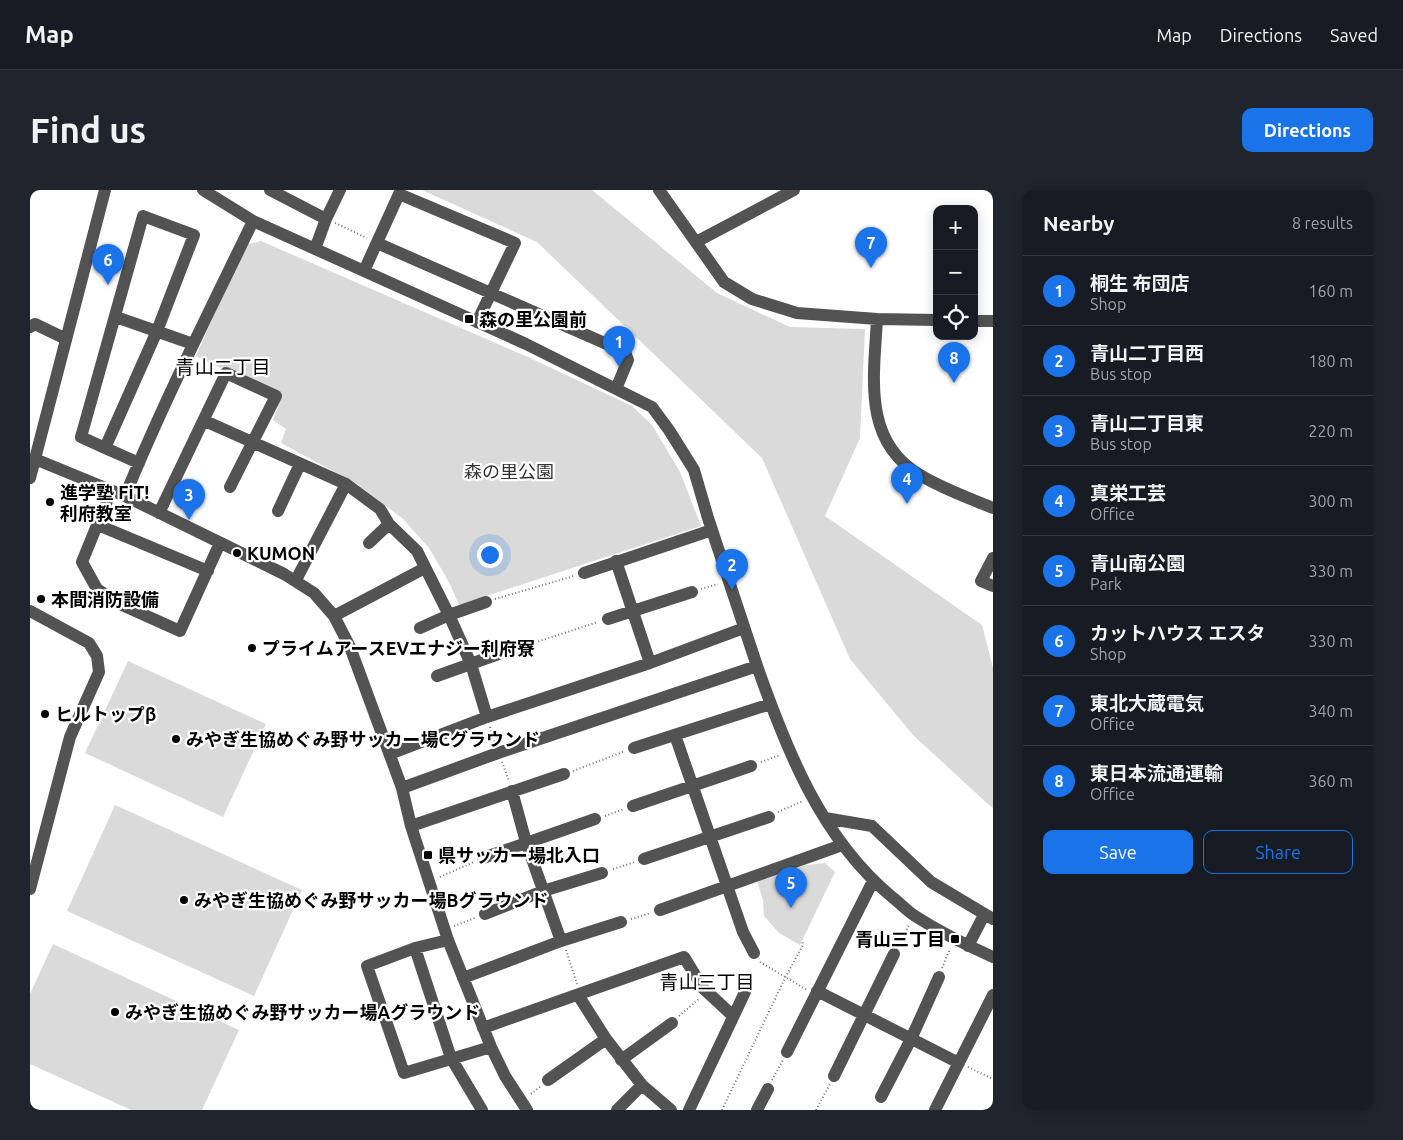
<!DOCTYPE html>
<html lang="en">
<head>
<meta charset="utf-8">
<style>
  :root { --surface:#171b24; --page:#20242c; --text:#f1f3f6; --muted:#9ea1a6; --line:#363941; --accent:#1a73e8 }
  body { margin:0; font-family:Ubuntu,"Noto Sans JP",sans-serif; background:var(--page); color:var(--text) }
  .controls { position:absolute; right:15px; top:15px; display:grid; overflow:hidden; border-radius:10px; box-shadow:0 2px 12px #0003 }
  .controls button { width:45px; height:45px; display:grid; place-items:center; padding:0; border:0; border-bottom:1px solid var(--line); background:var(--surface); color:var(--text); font:25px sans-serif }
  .you { position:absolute; left:459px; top:364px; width:18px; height:18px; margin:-12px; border:4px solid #fff; border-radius:50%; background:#1a73e8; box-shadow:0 0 0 8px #1a73e833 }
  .badge { display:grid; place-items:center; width:32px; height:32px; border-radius:50%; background:var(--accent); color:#fff; font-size:16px; font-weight:700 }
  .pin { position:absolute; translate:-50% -41px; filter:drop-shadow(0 1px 2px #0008) }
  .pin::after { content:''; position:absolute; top:26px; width:18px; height:15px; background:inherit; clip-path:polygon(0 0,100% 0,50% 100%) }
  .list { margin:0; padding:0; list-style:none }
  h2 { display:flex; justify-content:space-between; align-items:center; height:65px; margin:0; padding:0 20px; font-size:21px }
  h2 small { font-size:16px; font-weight:400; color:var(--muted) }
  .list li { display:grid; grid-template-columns:32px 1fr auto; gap:15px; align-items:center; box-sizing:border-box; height:70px; padding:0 20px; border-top:1px solid var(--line) }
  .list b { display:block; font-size:19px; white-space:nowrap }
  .list p { margin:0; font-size:16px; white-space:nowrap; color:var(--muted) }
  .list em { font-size:16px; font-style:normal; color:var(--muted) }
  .actions { display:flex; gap:10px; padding:15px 20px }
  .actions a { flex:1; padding:11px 0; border:1px solid var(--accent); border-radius:10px; text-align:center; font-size:18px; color:var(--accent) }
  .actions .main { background:var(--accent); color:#fff }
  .icon { flex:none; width:28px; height:28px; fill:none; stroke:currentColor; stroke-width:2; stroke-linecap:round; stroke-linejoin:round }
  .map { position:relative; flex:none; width:963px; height:920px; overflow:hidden; border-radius:10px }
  header { display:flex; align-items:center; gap:30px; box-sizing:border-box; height:70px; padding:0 25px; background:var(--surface); border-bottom:1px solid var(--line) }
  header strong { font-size:24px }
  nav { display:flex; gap:28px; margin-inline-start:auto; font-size:18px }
  .intro { display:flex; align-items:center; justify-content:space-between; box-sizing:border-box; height:120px; padding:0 30px }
  h1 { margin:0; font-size:35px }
  .button { padding:12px 22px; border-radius:10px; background:var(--accent); color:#fff; font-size:18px; font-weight:700 }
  main { display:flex; gap:30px; padding:0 30px }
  aside { flex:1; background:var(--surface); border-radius:10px; box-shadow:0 2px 12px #0003 }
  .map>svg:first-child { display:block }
  .green { fill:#dadada }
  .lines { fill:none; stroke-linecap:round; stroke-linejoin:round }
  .path { stroke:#757575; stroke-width:2; stroke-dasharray:1 2.5; stroke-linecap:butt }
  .minor { stroke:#535353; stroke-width:12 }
  .poi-dot { fill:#000; stroke:#fff; stroke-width:2 }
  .labels { text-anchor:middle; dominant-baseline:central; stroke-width:4.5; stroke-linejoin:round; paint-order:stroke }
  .poi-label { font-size:18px; font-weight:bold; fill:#000; stroke:#fff; text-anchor:start }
  .park-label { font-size:18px; fill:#313131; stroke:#fff }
  .neighbourhood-label { font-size:19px; fill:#000; stroke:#fff }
</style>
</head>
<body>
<header>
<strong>Map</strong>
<nav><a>Map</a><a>Directions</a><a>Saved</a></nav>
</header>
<div class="intro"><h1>Find us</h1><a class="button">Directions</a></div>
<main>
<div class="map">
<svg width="963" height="920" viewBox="0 0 963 920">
  <rect width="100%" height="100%" fill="#fff"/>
  <path class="green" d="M392 0H562L687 103 760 137 835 139 830 248 795 326 952 435 963 478V618L959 615 883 545 820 469 732 268 507 52Z
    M231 51 500 168 602 216 622 235 650 282 671 336 429 415 420 394 399 358 372 328 327 294 251 253 256 239 243 230 251 207 166 166 215 55Z
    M98 471 236 534 193 627 55 563Z
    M85 615 272 700 224 806 37 721Z
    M795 673 805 682 770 755 749 743 734 726 733 710 727 691 776 675Z
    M23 754 209 840 172 920H101L0 874V804Z"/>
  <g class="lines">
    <path class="path" d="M305 33 337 48
      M671 399 688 394
      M465 409 544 386
      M485 459 568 432
      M460 537 465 553
      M472 572 479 591
      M731 572 750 565
      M543 581 595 561
      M748 622 773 611
      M575 626 594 619
      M583 679 605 672
      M410 687 444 672
      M601 729 621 723
      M424 736 445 728
      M868 755 879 735
      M536 760 547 794
      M730 772 777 800
      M912 778 920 759
      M649 826 670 808
      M938 877 963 889
      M742 890 753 870
      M501 904 511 896
      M692 920 755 788 773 755 772 750
      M786 920 800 894"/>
    <path class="minor" d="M173 0 223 31 496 154 622 217 639 240 664 280 678 328 727 476
      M240 0 296 29
      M629 0 694 92 722 109 767 123 847 129 907 130
      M113 26 164 45 127 141 75 258 51 247Z
      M666 52 764 0
      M347 53 595 162 598 170 586 199
      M285 59 296 29 310 0
      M334 81 369 4 485 53 447 132
      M86 127 163 154
      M847 129C844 186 832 251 890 285 913 299 939 308 963 318
      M944 131H963
      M0 137 5 134 36 149
      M175 231 316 294 350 319 359 334 387 361 419 425 441 474 457 527
      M75 258 109 273
      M5 269 95 306 254 384 284 403 304 426 320 457 372 598 381 636 418 750 461 857 475 886 497 920
      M0 288 75 0
      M81 301 52 372 67 399 90 414 150 441 190 353
      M95 306C133 213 179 122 223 31
      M248 321 270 274
      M129 323 196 183 246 206 200 297
      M68 335 178 381
      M339 353 359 334
      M963 368 951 391 963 396
      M586 371 620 473
      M554 383 682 340
      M266 390 316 294
      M0 421 59 453 67 466 69 482 40 547 0 699
      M304 426 395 378
      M578 429 662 402
      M390 438 419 425 456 412
      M407 486 474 462
      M645 545 713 742 724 763
      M604 558 740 514
      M360 564 457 527 620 473 714 438
      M372 598 468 563 727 476C757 561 791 648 862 707 870 713 877 721 885 726 910 742 936 755 963 767
      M482 601 496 652 531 751
      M603 616 721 576
      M795 628 842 636 901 692 963 729
      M381 636 534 584
      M453 668 565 629
      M614 669 739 627
      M630 720 812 655
      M455 724 513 701 572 683
      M418 750 385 758 337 776 374 883 461 857
      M938 756 954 725
      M385 758 421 868 452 920
      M433 788 531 751 591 732
      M787 801 929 873
      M548 805 576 849 612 895 641 920
      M453 838 654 767 673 798 703 826
      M757 862 843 691
      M591 870 642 833
      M804 886 864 764
      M518 890 576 849
      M851 907 881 849 909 787
      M587 920 612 895
      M659 920 715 802
      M727 920 738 899
      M905 920 963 805"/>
  </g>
  <g class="poi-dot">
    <rect x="434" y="124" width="10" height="10" rx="2.5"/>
    <circle cx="20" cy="312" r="5"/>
    <circle cx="207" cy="363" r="5"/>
    <circle cx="11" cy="409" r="5"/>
    <circle cx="222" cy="458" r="5"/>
    <circle cx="15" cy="524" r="5"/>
    <circle cx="146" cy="549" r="5"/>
    <rect x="393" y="660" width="10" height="10" rx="2.5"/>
    <circle cx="154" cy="710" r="5"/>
    <rect x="920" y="744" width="10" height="10" rx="2.5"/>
    <circle cx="85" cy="822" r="5"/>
  </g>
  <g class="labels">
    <g class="poi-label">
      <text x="449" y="129">森の里公園前</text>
      <text x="30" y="302">進学塾 FiT!<tspan x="30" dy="21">利府教室</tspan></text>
      <text x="217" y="363">KUMON</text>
      <text x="21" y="409">本間消防設備</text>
      <text x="232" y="458">プライムアースEVエナジー利府寮</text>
      <text x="25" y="524">ヒルトップβ</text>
      <text x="156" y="549">みやぎ生協めぐみ野サッカー場Cグラウンド</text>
      <text x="408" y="665">県サッカー場北入口</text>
      <text x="164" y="710">みやぎ生協めぐみ野サッカー場Bグラウンド</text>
      <text x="915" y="749" text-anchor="end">青山三丁目</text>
      <text x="95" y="822">みやぎ生協めぐみ野サッカー場Aグラウンド</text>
    </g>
    <g class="park-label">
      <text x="479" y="281">森の里公園</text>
    </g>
    <g class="neighbourhood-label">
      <text x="193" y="177">青山二丁目</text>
      <text x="677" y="792">青山三丁目</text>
    </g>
  </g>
</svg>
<div class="controls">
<button>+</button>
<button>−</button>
<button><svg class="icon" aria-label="locate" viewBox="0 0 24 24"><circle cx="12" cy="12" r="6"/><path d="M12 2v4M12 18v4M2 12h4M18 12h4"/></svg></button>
</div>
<div class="you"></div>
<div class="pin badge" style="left:589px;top:177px">1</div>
<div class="pin badge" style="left:702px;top:400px">2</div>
<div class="pin badge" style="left:159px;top:330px">3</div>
<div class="pin badge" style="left:877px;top:314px">4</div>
<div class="pin badge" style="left:761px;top:718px">5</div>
<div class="pin badge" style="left:78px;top:95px">6</div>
<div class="pin badge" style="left:841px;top:78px">7</div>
<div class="pin badge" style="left:924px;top:193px">8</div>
</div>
<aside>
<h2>Nearby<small>8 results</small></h2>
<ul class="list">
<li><span class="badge">1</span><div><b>桐生 布団店</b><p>Shop</p></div><em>160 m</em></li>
<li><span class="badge">2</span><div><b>青山二丁目西</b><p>Bus stop</p></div><em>180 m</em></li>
<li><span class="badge">3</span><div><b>青山二丁目東</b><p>Bus stop</p></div><em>220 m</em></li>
<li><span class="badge">4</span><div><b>真栄工芸</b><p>Office</p></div><em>300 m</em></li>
<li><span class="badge">5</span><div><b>青山南公園</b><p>Park</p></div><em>330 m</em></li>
<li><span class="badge">6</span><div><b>カットハウス エスタ</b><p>Shop</p></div><em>330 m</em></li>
<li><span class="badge">7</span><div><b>東北大蔵電気</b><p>Office</p></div><em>340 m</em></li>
<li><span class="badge">8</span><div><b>東日本流通運輸</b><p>Office</p></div><em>360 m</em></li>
</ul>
<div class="actions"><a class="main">Save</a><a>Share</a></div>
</aside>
</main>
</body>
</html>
